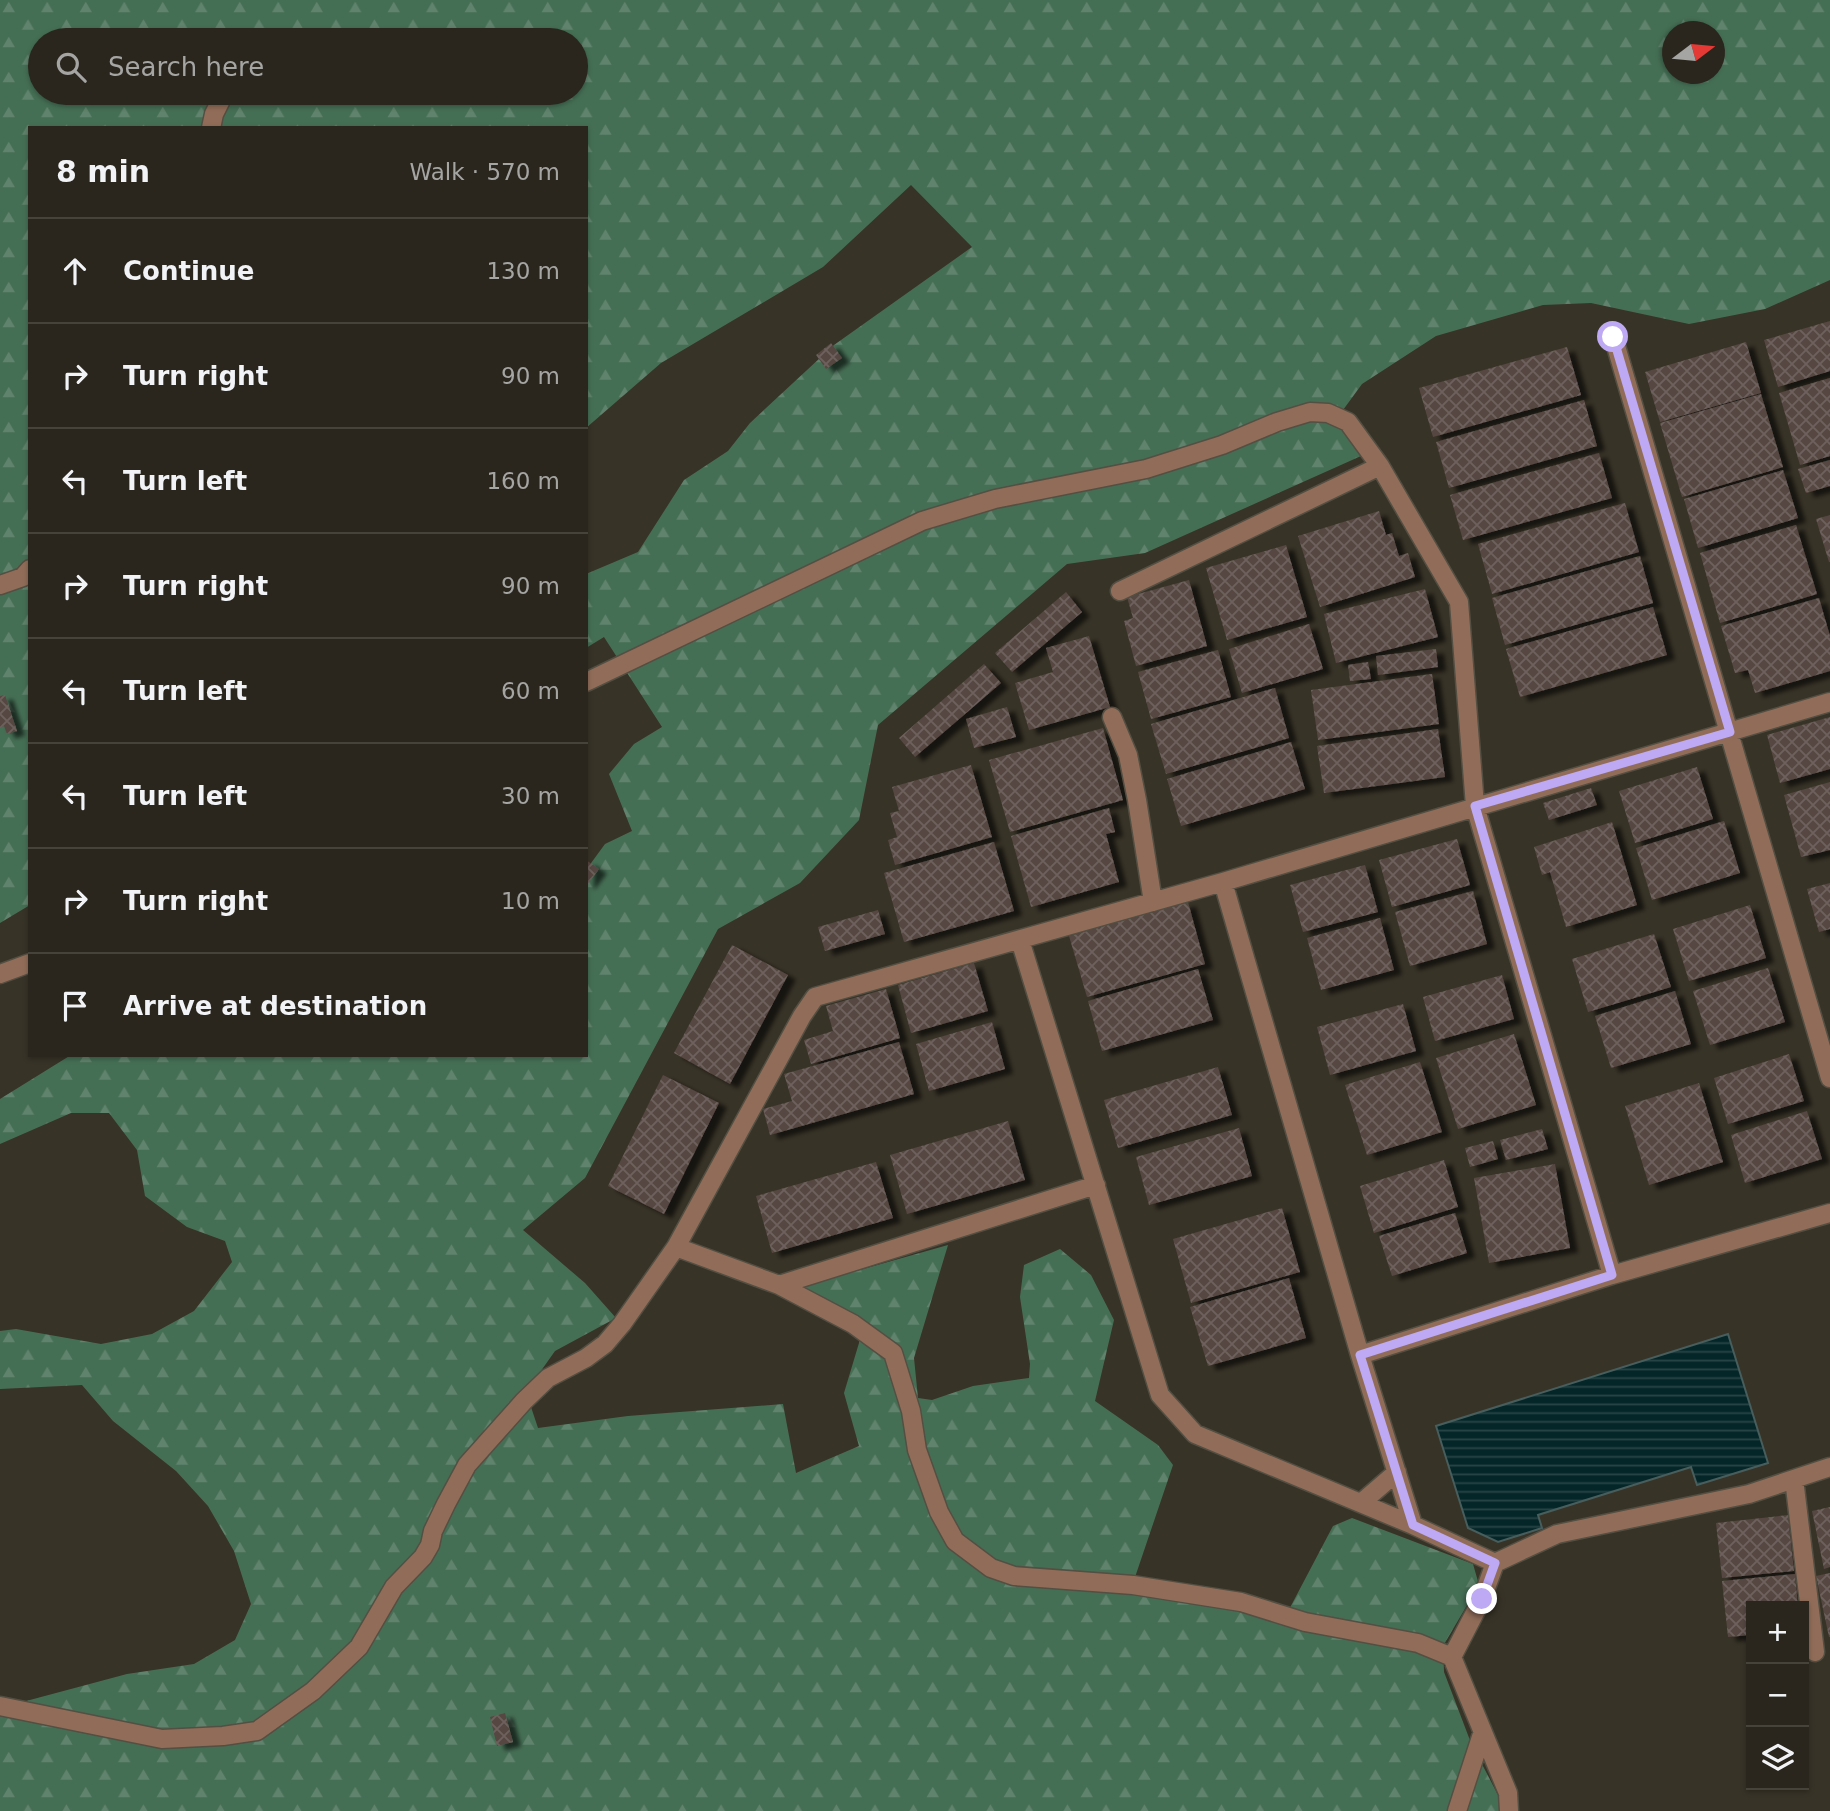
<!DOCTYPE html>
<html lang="en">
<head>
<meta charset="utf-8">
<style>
  :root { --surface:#2a261d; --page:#322e26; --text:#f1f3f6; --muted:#a5a5a4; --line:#46433b }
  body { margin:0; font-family:"DejaVu Sans",sans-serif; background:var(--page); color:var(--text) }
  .controls { position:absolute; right:21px; bottom:21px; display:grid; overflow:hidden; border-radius:0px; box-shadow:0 2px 5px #0004 }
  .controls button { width:63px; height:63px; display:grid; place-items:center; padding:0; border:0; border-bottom:2px solid var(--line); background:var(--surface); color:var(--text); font:35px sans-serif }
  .compass { position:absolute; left:1662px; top:21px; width:63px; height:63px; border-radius:50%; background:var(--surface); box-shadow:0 2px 5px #0004; rotate:74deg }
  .stop { position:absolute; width:21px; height:21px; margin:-16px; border:5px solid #bea9f5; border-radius:50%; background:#fff }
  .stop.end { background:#bea9f5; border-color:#fff; box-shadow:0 2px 7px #0008 }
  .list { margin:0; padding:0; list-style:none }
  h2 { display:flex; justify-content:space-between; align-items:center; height:91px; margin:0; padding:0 28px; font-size:30px }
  h2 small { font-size:23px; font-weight:400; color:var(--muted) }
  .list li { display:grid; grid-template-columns:46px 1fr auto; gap:21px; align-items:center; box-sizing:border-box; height:105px; padding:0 28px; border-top:2px solid var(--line) }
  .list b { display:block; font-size:26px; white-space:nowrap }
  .list em { font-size:23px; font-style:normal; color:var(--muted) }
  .icon { flex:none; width:38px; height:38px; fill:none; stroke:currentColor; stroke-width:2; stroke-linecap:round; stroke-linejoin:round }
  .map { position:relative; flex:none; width:1830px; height:1811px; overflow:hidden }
  .search { position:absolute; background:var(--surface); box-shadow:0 2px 5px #0004; left:28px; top:28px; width:560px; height:77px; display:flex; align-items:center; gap:18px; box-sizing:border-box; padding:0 24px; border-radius:38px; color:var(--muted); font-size:26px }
  .panel { position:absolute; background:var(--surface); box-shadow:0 2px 5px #0004; left:28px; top:126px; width:560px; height:931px; border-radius:0px }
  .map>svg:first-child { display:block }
  .forest { fill:url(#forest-firs); fill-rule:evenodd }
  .water { fill:url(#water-rules); stroke:#475e5d; stroke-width:2 }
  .building { fill:url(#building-cross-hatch); filter:url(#shadow) }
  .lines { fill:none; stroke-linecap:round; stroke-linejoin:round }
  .minor-casing { stroke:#544f43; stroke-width:21 }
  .minor { stroke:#916d59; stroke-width:18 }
  .route { stroke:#bea9f5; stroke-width:9 }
</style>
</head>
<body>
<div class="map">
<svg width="1830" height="1811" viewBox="0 0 1830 1811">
  <defs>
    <pattern id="forest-firs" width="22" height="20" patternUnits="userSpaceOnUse" patternTransform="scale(1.75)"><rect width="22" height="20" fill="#456f55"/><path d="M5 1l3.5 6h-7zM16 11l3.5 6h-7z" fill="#60836d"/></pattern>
    <pattern id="water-rules" width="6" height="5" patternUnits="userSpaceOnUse" patternTransform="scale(1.75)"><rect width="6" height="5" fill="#042628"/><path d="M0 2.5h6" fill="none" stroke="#284547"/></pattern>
    <pattern id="building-cross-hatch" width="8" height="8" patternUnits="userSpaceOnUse" patternTransform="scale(1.75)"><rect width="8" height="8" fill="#564742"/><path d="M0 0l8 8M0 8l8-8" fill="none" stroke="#6e615d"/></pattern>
    <filter id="shadow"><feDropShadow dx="8" dy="4.5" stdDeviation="2" flood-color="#0009"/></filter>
  </defs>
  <rect width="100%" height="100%" fill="#383327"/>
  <path class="forest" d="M0 0H1830V280L1765 309 1689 324 1591 303 1543 305 1436 336 1362 384 1335 421 1361 456 1145 553 1067 564 878 725 859 820 800 883 718 929 585 1178 523 1230 585 1283 616 1318 555 1351 526 1392 538 1428 628 1416 783 1404 796 1473 859 1446 844 1393 865 1323 796 1288 948 1245 914 1358 918 1398 932 1400 973 1386 1029 1378 1030 1364 1020 1297 1024 1265 1060 1249 1091 1275 1114 1320 1095 1401 1158 1445 1173 1465 1131 1589 1216 1604 1283 1621 1333 1526 1352 1518 1473 1564 1479 1585 1443 1646 1444 1672 1471 1743 1498 1795 1501 1811H0V1708L127 1674 194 1664 235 1640 251 1604 234 1551 208 1506 176 1471 113 1421 82 1385 0 1389V1331L16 1329 101 1344 152 1334 194 1311 232 1262 225 1241 187 1227 145 1196 137 1150 109 1113H71L0 1144V1099L71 1055H586V870L605 844 632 831 609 774 634 744 662 727 604 637 586 648V574L638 552 684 480 728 451 750 423 834 345 972 247 911 185 823 267 661 363 586 428V128H30V905L0 923ZM1672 32H1714V74H1672ZM40 40H576V93H40Z"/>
  <path class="water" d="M1728 1334 1768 1463 1697 1485 1691 1467 1538 1515 1542 1528 1498 1542 1468 1528 1436 1426Z"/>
  <path class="building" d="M1830 321V371L1778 387 1764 340Z
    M1746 342 1761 393 1660 422 1645 372Z
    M831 343 842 358 826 369 816 355Z
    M1567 347 1581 395 1433 437 1419 388Z
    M1830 378V456L1800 465 1779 393Z
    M1761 394 1783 467 1682 497 1660 423Z
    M1584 400 1597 446 1449 488 1436 442Z
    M1599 453 1612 498 1463 540 1450 495Z
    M1830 460V486L1806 493 1798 469Z
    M1783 470 1798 518 1698 548 1684 499Z
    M1625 503 1639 552 1492 594 1478 544Z
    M1379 511 1386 535 1392 533 1399 556 1408 553 1415 577 1320 607 1298 536Z
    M1830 515V562H1829L1816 519Z
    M1796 525 1817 594 1720 623 1700 553Z
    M1286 545 1307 617 1227 640 1206 568Z
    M1640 556 1653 603 1505 645 1492 598Z
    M1189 580 1207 646 1136 666 1124 621 1133 618 1127 597Z
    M1425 589 1438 637 1336 663 1324 614Z
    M1066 592 1082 612 1012 672 995 653Z
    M1819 598 1830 636V671L1755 693 1748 670 1735 673 1721 626Z
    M1653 607 1667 655 1520 697 1506 649Z
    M1309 624 1323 669 1242 693 1229 649Z
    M1089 636 1110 707 1029 730 1015 683 1053 672 1046 648Z
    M1436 649 1438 667 1378 675 1376 656Z
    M1218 650 1231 697 1151 719 1138 672Z
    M1368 662 1371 679 1350 681 1348 665Z
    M984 664 1001 683 915 757 899 738Z
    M1432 674 1439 724 1318 740 1311 690Z
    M1275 688 1289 738 1166 774 1151 724Z
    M5 695 17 731 7 734 4 726 0 728V696Z
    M1007 707 1016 737 974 748 966 719Z
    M1830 717V769L1780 783 1767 735Z
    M1103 728 1123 800 1010 832 989 760Z
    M1438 729 1445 777 1324 793 1317 746Z
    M1291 742 1305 789 1181 826 1167 779Z
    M971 765 992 837 895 865 888 840 897 837 890 813 899 811 892 787Z
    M1697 767 1713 819 1635 843 1619 791Z
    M1830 782V850L1801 857 1784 795Z
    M1591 788 1597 805 1549 820 1543 803Z
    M1109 808 1115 832 1106 834 1119 882 1031 907 1011 836Z
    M1724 821 1740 873 1652 900 1636 848Z
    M1612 822 1637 905 1566 927 1550 872 1542 875 1534 847Z
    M1457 839 1470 885 1392 907 1379 860Z
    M994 842 1014 911 904 942 884 873Z
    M586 860 599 869 586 886Z
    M1365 865 1378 912 1303 932 1290 885Z
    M1830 883V929L1819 932 1807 889Z
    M1473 891 1487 944 1410 966 1395 912Z
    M1188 902 1205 964 1087 997 1069 936Z
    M1750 905 1766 958 1689 981 1673 929Z
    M878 910 885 934 825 951 818 927Z
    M1380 918 1394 970 1321 990 1307 938Z
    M1654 934 1671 987 1588 1012 1572 959Z
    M732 945 788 975 730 1084 674 1053Z
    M974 963 988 1011 911 1033 898 985Z
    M1768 968 1785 1022 1710 1045 1693 991Z
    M1198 969 1213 1020 1102 1051 1088 1001Z
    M1502 975 1514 1019 1435 1041 1423 997Z
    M886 989 900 1038 811 1064 804 1040 833 1031 826 1006Z
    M1675 991 1691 1044 1611 1068 1595 1016Z
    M1403 1004 1416 1051 1330 1075 1317 1027Z
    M992 1022 1005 1069 929 1091 916 1044Z
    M1514 1034 1536 1105 1458 1129 1436 1058Z
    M899 1042 914 1094 770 1135 763 1109 792 1101 784 1074Z
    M1789 1054 1804 1101 1728 1124 1714 1078Z
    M1420 1062 1442 1132 1367 1155 1345 1085Z
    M1218 1067 1232 1115 1118 1148 1104 1100Z
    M663 1075 719 1103 664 1214 608 1186Z
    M1699 1083 1723 1162 1649 1185 1625 1106Z
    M1807 1111 1822 1159 1745 1183 1731 1135Z
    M1008 1121 1025 1180 907 1214 890 1155Z
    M1239 1128 1252 1176 1149 1205 1136 1157Z
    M1542 1129 1548 1149 1506 1160 1500 1140Z
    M1493 1141 1498 1159 1470 1167 1465 1148Z
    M1444 1160 1458 1207 1374 1233 1360 1186Z
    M876 1162 893 1218 772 1253 756 1196Z
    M1555 1164 1570 1248 1489 1263 1474 1178Z
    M1282 1208 1300 1272 1191 1303 1173 1239Z
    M1455 1213 1467 1253 1392 1276 1379 1236Z
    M1289 1278 1306 1338 1208 1366 1190 1307Z
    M1830 1507V1567L1824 1569 1812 1511Z
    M1788 1515 1794 1571 1722 1578 1716 1523Z
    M1830 1573V1637H1829L1816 1576Z
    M1795 1574 1798 1606H1751V1635L1728 1637 1722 1581Z
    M505 1713 513 1742 497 1746 490 1717Z"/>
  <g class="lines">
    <g class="minor-casing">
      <path id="minor" d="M211 128 214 114 222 98
        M1613 336 1830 1078
        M0 585 23 577 30 569
        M1120 591 1380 466
        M586 682 922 521 995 499 1146 469 1222 445 1277 422 1310 412 1328 413 1348 422 1380 466 1459 602 1475 806 1612 1275
        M1112 717 1128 755 1137 800 1153 902
        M1223 882 1360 1355 1413 1525
        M1020 940 1160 1395 1195 1434 1413 1525 1495 1563
        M0 974 30 963
        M676 1247 779 1285 853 1324 893 1353 911 1411 917 1450 939 1512 955 1541 991 1568 1014 1576 1133 1585 1241 1602 1305 1622 1418 1643 1452 1657 1508 1793 1509 1811
        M779 1285 1096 1185
        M1360 1355 1612 1275 1830 1213
        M1794 1479 1815 1652
        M1361 1503 1397 1472
        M1452 1657 1482 1599 1495 1563 1557 1534 1749 1494 1830 1467
        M0 1706 162 1739 223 1736 257 1731 313 1691 359 1647 394 1587 423 1557 430 1545 433 1531 446 1504 467 1465 524 1401 548 1378 586 1358 605 1344 622 1324 676 1247 802 1016 815 997 1223 882 1830 702
        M1457 1811 1482 1734"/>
    </g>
    <use href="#minor" class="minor"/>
  </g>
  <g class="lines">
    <path class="route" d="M1482 1599 1495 1563 1413 1525 1360 1355 1612 1275 1475 806 1730 732 1613 337"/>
  </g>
</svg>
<div class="controls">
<button>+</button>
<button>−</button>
<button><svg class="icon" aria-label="layers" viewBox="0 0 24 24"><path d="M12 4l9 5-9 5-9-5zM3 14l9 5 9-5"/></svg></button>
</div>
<svg class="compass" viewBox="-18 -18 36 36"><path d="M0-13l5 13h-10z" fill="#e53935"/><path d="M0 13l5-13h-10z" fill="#a5a5a4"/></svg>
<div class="stop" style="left:1613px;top:337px"></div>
<div class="stop end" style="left:1482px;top:1599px"></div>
<div class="search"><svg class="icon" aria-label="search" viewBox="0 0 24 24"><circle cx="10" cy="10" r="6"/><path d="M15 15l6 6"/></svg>Search here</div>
<section class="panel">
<h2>8 min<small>Walk · 570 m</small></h2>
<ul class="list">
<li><svg class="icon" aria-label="ahead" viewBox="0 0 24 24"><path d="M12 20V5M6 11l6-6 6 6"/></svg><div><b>Continue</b></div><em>130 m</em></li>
<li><svg class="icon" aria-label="right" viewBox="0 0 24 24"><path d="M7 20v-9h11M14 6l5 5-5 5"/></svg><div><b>Turn right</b></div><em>90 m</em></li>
<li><svg class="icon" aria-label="left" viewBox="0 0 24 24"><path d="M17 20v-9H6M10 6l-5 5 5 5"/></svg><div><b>Turn left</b></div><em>160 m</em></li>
<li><svg class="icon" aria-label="right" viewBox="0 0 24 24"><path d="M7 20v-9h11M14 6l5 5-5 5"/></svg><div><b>Turn right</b></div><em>90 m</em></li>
<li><svg class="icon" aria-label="left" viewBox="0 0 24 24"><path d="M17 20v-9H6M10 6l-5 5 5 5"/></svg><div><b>Turn left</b></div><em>60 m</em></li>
<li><svg class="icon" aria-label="left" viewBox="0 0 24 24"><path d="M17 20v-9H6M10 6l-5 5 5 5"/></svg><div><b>Turn left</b></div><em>30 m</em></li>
<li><svg class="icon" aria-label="right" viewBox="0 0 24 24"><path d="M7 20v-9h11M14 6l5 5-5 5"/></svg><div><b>Turn right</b></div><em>10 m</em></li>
<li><svg class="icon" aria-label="arrive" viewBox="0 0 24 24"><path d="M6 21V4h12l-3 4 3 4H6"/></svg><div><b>Arrive at destination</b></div></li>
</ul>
</section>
</div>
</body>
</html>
